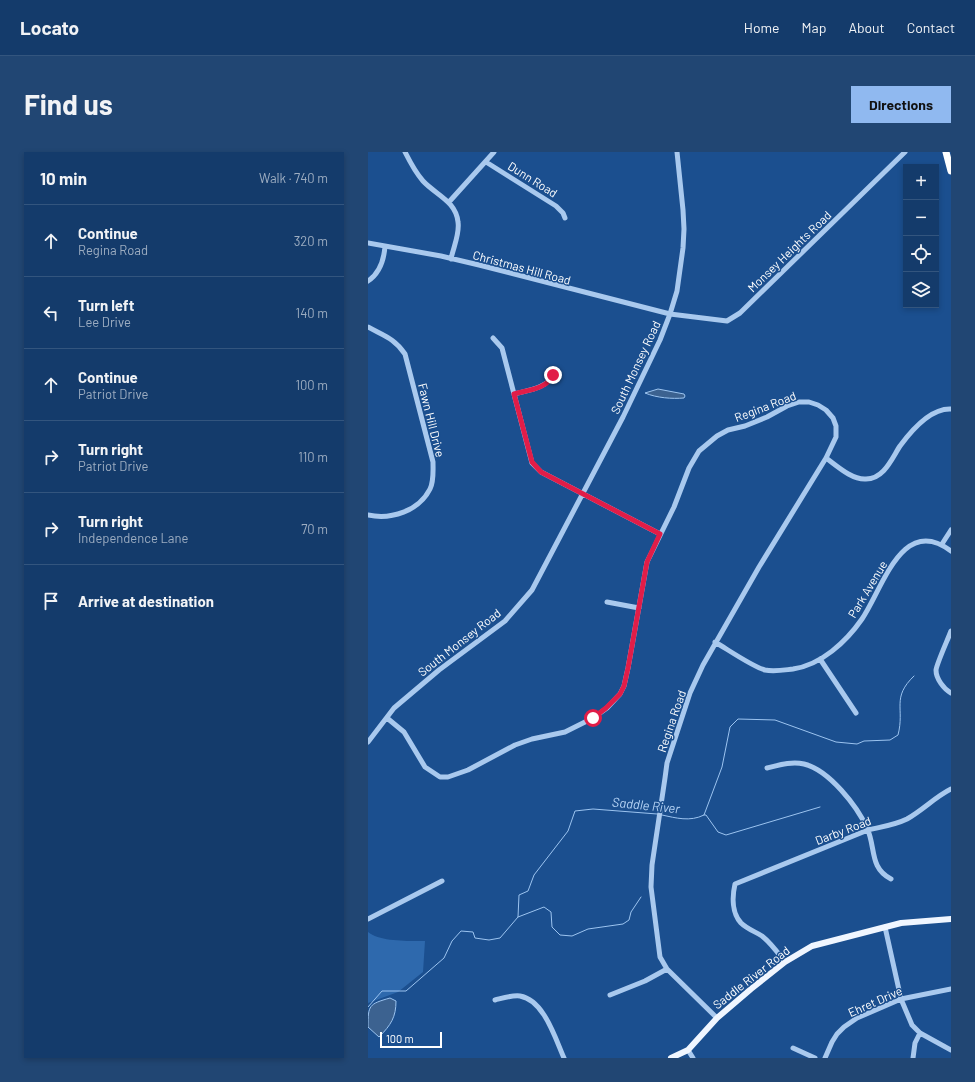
<!DOCTYPE html>
<html lang="en">
<head>
<meta charset="utf-8">
<style>
  :root { --surface:#143b6b; --page:#214673; --text:#f1f3f6; --muted:#9dadc1; --line:#33557e; --accent:#90b9f0 }
  body { margin:0; font-family:Barlow,sans-serif; background:var(--page); color:var(--text) }
  .controls { position:absolute; right:12px; top:12px; display:grid; overflow:hidden; border-radius:0px; box-shadow:0 2px 6px #0003 }
  .controls button { width:36px; height:36px; display:grid; place-items:center; padding:0; border:0; border-bottom:1px solid var(--line); background:var(--surface); color:var(--text); font:20px sans-serif }
  .scale { position:absolute; left:12px; bottom:10px; width:62px; box-sizing:border-box; padding-left:4px; border:2px solid #fff; border-top:0; font-size:11px; line-height:14px; white-space:nowrap; color:#fff; -webkit-text-stroke:3px #1b4f8f; paint-order:stroke }
  .stop { position:absolute; width:12px; height:12px; margin:-9px; border:3px solid #e11d48; border-radius:50%; background:#fff }
  .stop.end { background:#e11d48; border-color:#fff; box-shadow:0 1px 4px #0008 }
  .list { margin:0; padding:0; list-style:none }
  h2 { display:flex; justify-content:space-between; align-items:center; height:52px; margin:0; padding:0 16px; font-size:17px }
  h2 small { font-size:13px; font-weight:400; color:var(--muted) }
  .list li { display:grid; grid-template-columns:26px 1fr auto; gap:12px; align-items:center; box-sizing:border-box; height:72px; padding:0 16px; border-top:1px solid var(--line) }
  .list b { display:block; font-size:15px; white-space:nowrap }
  .list p { margin:0; font-size:13px; white-space:nowrap; color:var(--muted) }
  .list em { font-size:13px; font-style:normal; color:var(--muted) }
  .icon { flex:none; width:22px; height:22px; fill:none; stroke:currentColor; stroke-width:2; stroke-linecap:round; stroke-linejoin:round }
  .map { position:relative; flex:none; width:583px; height:906px; overflow:hidden; border-radius:0px }
  header { display:flex; align-items:center; gap:24px; box-sizing:border-box; height:56px; padding:0 20px; background:var(--surface); border-bottom:1px solid var(--line) }
  header strong { font-size:19px }
  nav { display:flex; gap:22px; margin-inline-start:auto; font-size:14px }
  .intro { display:flex; align-items:center; justify-content:space-between; box-sizing:border-box; height:96px; padding:0 24px }
  h1 { margin:0; font-size:28px }
  .button { padding:10px 18px; border-radius:0px; background:var(--accent); color:#111; font-size:14px; font-weight:700 }
  main { display:flex; gap:24px; padding:0 24px }
  aside { flex:1; background:var(--surface); border-radius:0px; box-shadow:0 2px 6px #0003 }
  .map>svg:first-child { display:block }
  .green { fill:#2e69ad }
  .water { fill:#3c6290; stroke:#9cc4f0 }
  .lines { fill:none; stroke-linecap:round; stroke-linejoin:round }
  .stream { stroke:#9cc4f0; stroke-width:1 }
  .minor { stroke:#a9c9ee; stroke-width:5 }
  .major { stroke:#f0f6ff; stroke-width:6 }
  .highway { stroke:#fff; stroke-width:7 }
  .route { stroke:#e11d48; stroke-width:5 }
  .labels { text-anchor:middle; dominant-baseline:central; stroke-width:3; stroke-linejoin:round; paint-order:stroke }
  .street-label { font-size:12px; fill:#fff; stroke:#1b4f8f }
  .water-label { font-size:13px; font-style:italic; fill:#b5d3f5; stroke:#1b4f8f }
</style>
</head>
<body>
<header>
<strong>Locato</strong>
<nav><a>Home</a><a>Map</a><a>About</a><a>Contact</a></nav>
</header>
<div class="intro"><h1>Find us</h1><a class="button">Directions</a></div>
<main>
<aside>
<h2>10 min<small>Walk · 740 m</small></h2>
<ul class="list">
<li><svg class="icon" aria-label="ahead" viewBox="0 0 24 24"><path d="M12 20V5M6 11l6-6 6 6"/></svg><div><b>Continue</b><p>Regina Road</p></div><em>320 m</em></li>
<li><svg class="icon" aria-label="left" viewBox="0 0 24 24"><path d="M17 20v-9H6M10 6l-5 5 5 5"/></svg><div><b>Turn left</b><p>Lee Drive</p></div><em>140 m</em></li>
<li><svg class="icon" aria-label="ahead" viewBox="0 0 24 24"><path d="M12 20V5M6 11l6-6 6 6"/></svg><div><b>Continue</b><p>Patriot Drive</p></div><em>100 m</em></li>
<li><svg class="icon" aria-label="right" viewBox="0 0 24 24"><path d="M7 20v-9h11M14 6l5 5-5 5"/></svg><div><b>Turn right</b><p>Patriot Drive</p></div><em>110 m</em></li>
<li><svg class="icon" aria-label="right" viewBox="0 0 24 24"><path d="M7 20v-9h11M14 6l5 5-5 5"/></svg><div><b>Turn right</b><p>Independence Lane</p></div><em>70 m</em></li>
<li><svg class="icon" aria-label="arrive" viewBox="0 0 24 24"><path d="M6 21V4h12l-3 4 3 4H6"/></svg><div><b>Arrive at destination</b></div></li>
</ul>
</aside>
<div class="map">
<svg width="583" height="906" viewBox="0 0 583 906">
  <rect width="100%" height="100%" fill="#1b4f8f"/>
  <path class="green" d="M0 780C12 790 42 789 57 789L55 820 30 840 0 851Z"/>
  <path class="water" d="M290 237 316 242 317 244 316 246C304 247 289 246 277 241Z
    M22 846 28 849C28 865 23 873 11 885L0 875C0 853 1 852 22 846Z"/>
  <g class="lines">
    <path class="stream" d="M294 663C308 666 322 670 336 663L354 615 362 575 370 567 407 568 468 590 489 592 496 589 522 588 530 583C537 556 523 546 546 524
      M336 663H338L350 680 358 683 452 655
      M150 765 176 755 183 760 184 775 192 783 204 784 220 777 255 772 261 768 263 760 273 745
      M0 855 14 839H38L76 806 84 789 93 779 105 780 107 786 121 788 132 786 150 765 151 743 160 739 166 723 200 679 207 659 225 657 289 662"/>
    <path class="minor" d="M37 0C42 10 47 20 55 29 68 43 88 49 90 70 92 82 85 96 83 107
      M118 10 188 54 195 61 197 66
      M81 50 126 0
      M0 91 73 104 111 113 302 162 359 169 372 161 537 0
      M0 129C12 121 16 108 17 94
      M0 175C16 184 26 186 37 202L65 310C65 319 66 329 62 337 51 359 23 368 0 363
      M125 186 134 196 164 311 173 320 292 382
      M146 242C160 238 178 237 185 223
      M458 306C469 314 484 328 498 327 516 327 524 306 532 294 543 279 563 256 583 257
      M574 392 583 378
      M239 450 271 456
      M583 479C580 487 569 511 568 518 568 527 576 537 583 541
      M347 490C359 497 385 515 397 518 406 520 416 518 425 517 453 513 478 490 494 467 515 436 534 362 583 399
      M452 507 488 561
      M19 566 36 580 57 615 72 625H80L100 618 147 593 164 587 197 580 225 566 239 556 252 542 256 534 260 516 279 410 306 355 321 316 331 299 349 284 360 278 377 274 399 265 419 254 431 250H441L450 253 458 258 465 266 468 274V285L458 306 391 415 335 513 322 541 299 611 297 626 284 713 283 735 292 805 299 817 349 866
      M0 590 26 556 71 518 137 469 164 438 255 265 292 188 302 162 309 139 315 96 316 77 315 58 309 0
      M399 616C411 613 424 609 436 612 461 618 489 654 499 676 508 695 501 716 523 727
      M0 767 74 729
      M517 775 533 847 544 873 552 881 583 898
      M417 810C410 801 403 791 394 784 388 780 379 777 373 771 364 761 364 745 367 732L500 678C513 675 527 673 539 667 555 658 567 645 583 637
      M242 843 277 829 299 817
      M127 848C135 846 144 843 152 844 176 848 187 886 196 906
      M425 896 447 906
      M320 898 325 906
      M457 906 464 890 469 882 476 875 489 866 533 847 583 837
      M545 906 547 891 552 881"/>
    <path class="major" d="M303 906 320 898 349 866 383 837 417 810 444 794 533 771 583 767"/>
    <path class="highway" d="M578 0 583 19"/>
  </g>
  <g class="lines">
    <path class="route" d="M185 223C179 237 160 238 146 242L164 310 173 320 292 382 279 410 260 516 256 534 252 542 238 556 225 566"/>
  </g>
  <g class="labels">
    <g class="street-label">
      <text transform="translate(165 27) rotate(32)">Dunn Road</text>
      <text transform="translate(421 99) rotate(-44)">Monsey Heights Road</text>
      <text transform="translate(154 115) rotate(15)">Christmas Hill Road</text>
      <text transform="translate(267 215) rotate(-65)">South Monsey Road</text>
      <text transform="translate(397 254) rotate(-21)">Regina Road</text>
      <text transform="translate(64 268) rotate(76)">Fawn Hill Drive</text>
      <text transform="translate(499 437) rotate(-59)">Park Avenue</text>
      <text transform="translate(91 490) rotate(-38)">South Monsey Road</text>
      <text transform="translate(303 569) rotate(-71)">Regina Road</text>
      <text transform="translate(475 678) rotate(-21)">Darby Road</text>
      <text transform="translate(383 825) rotate(-38)">Saddle River Road</text>
      <text transform="translate(507 849) rotate(-24)">Ehret Drive</text>
    </g>
    <g class="water-label">
      <text transform="translate(278 653) rotate(6)">Saddle River</text>
    </g>
  </g>
</svg>
<div class="controls">
<button>+</button>
<button>−</button>
<button><svg class="icon" aria-label="locate" viewBox="0 0 24 24"><circle cx="12" cy="12" r="6"/><path d="M12 2v4M12 18v4M2 12h4M18 12h4"/></svg></button>
<button><svg class="icon" aria-label="layers" viewBox="0 0 24 24"><path d="M12 4l9 5-9 5-9-5zM3 14l9 5 9-5"/></svg></button>
</div>
<div class="scale">100 m</div>
<div class="stop" style="left:225px;top:566px"></div>
<div class="stop end" style="left:185px;top:223px"></div>
</div>
</main>
</body>
</html>
